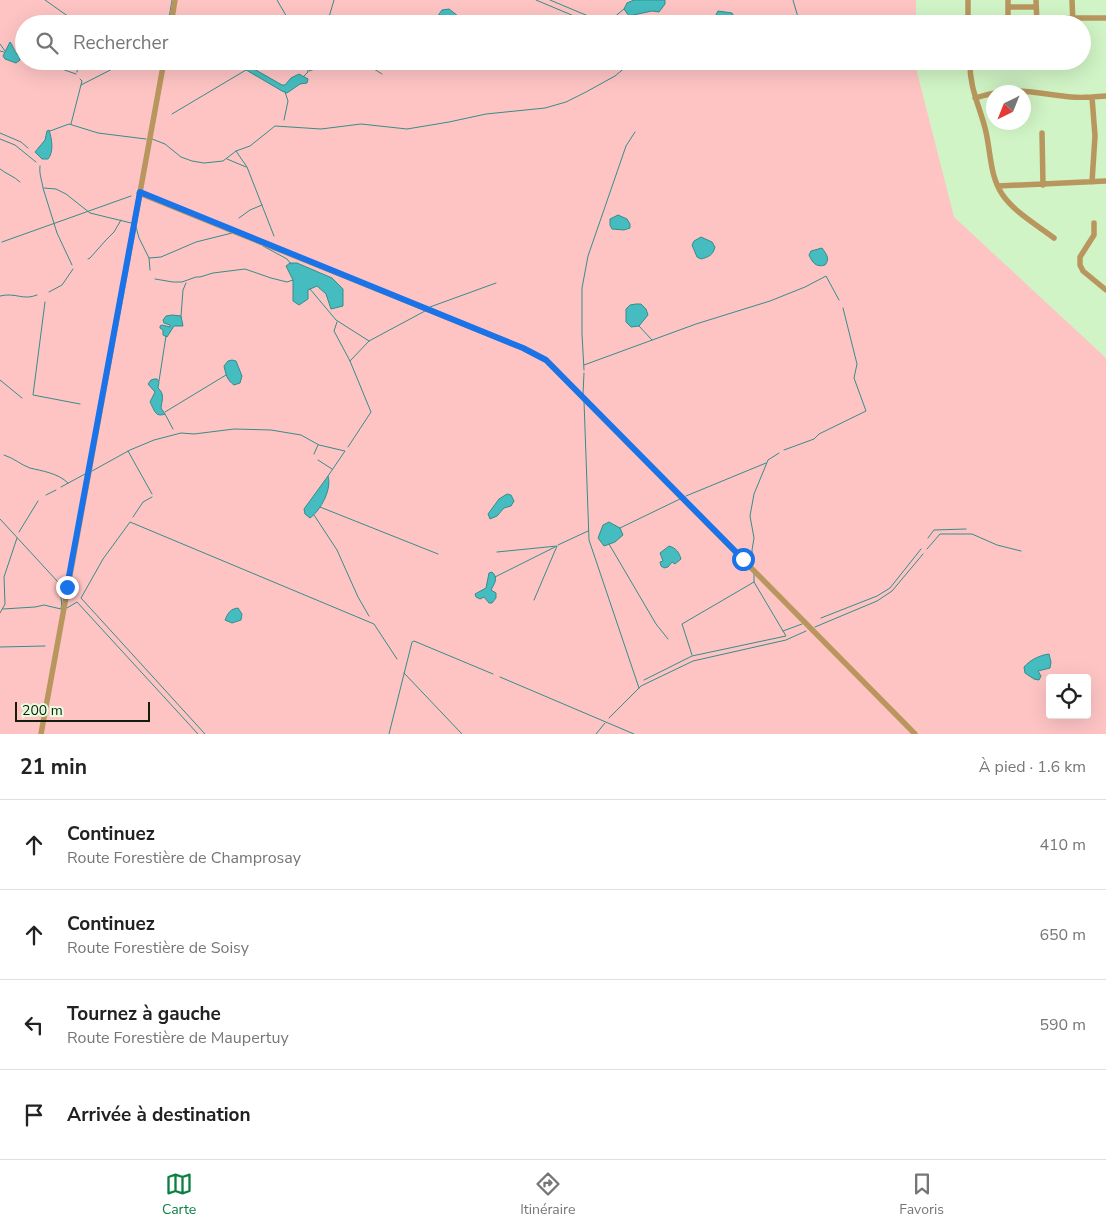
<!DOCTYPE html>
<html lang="fr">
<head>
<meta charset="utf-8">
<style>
  :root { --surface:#fff; --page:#f2f2f2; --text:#222; --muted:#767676; --line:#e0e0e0; --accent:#0b8043 }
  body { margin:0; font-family:"Nunito Sans",sans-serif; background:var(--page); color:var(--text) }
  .controls { position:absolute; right:15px; bottom:15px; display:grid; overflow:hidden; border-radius:5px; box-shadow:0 5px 20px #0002 }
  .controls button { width:45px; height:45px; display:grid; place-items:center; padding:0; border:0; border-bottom:1px solid var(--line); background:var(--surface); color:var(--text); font:25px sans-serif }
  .compass { position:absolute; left:986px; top:85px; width:45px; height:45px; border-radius:50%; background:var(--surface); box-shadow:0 5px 20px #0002; rotate:223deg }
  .scale { position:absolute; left:15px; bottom:12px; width:135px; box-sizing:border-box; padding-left:5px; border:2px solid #111e0d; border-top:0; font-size:14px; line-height:18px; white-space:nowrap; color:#111e0d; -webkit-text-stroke:4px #e7fde0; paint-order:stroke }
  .stop { position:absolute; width:15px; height:15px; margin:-11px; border:4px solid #1a73e8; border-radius:50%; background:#fff }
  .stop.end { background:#1a73e8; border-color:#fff; box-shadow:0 1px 5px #0008 }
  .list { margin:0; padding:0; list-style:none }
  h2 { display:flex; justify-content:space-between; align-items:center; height:65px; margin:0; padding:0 20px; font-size:21px }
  h2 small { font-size:16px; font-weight:400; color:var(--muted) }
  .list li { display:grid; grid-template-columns:32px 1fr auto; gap:15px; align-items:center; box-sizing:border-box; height:90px; padding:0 20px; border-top:1px solid var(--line) }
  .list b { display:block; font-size:19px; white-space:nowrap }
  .list p { margin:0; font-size:16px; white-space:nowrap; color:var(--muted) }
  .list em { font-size:16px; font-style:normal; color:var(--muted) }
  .icon { flex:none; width:28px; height:28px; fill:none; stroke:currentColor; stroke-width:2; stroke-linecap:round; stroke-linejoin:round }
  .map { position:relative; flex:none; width:1106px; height:734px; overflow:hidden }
  .search { position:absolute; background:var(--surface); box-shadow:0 5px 20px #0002; left:15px; right:15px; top:15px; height:55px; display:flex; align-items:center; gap:12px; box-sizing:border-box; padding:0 18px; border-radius:28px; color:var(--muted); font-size:19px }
  .sheet { height:425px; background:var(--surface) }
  nav { display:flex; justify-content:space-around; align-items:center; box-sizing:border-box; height:70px; border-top:1px solid var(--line); background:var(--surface); font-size:14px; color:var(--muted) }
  nav a { display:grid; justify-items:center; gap:2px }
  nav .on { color:var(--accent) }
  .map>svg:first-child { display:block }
  .green { fill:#fec4c4; fill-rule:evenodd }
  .water { fill:#45bcc0; stroke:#358d8a }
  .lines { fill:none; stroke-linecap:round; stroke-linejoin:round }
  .stream { stroke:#358d8a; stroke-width:1 }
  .minor { stroke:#b9965d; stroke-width:5.5 }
  .route { stroke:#1a73e8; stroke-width:6 }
</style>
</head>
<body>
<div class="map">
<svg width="1106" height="734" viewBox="0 0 1106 734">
  <rect width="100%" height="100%" fill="#d0f4c5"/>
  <path class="green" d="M0 0H916V24H24V61H917V72L954 217 1106 358V734H0ZM1050 678H1087V715H1050Z"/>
  <path class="water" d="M634 0H665V4L659 12 652 11 629 16 624 9 627 3Z
    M449 9 458 16H463L461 20 463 24 439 23 437 17 442 10Z
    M718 11 732 13 737 21V24H711Z
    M10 42C14 47 14 52 19 56L20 60 16 63 5 59 3 56Z
    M237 61H240L282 85H285L291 78 299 74 308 79 307 83 300 84 287 93 282 91 236 64Z
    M49 130C52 139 54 152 48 159H42L35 152 45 140 47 131Z
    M618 215 627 219 630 224V228L624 230 612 229 610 225V219Z
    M701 237 712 242 715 247C713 255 709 257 701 259L697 257 692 245 694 241Z
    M822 248C827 255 830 259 825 265 816 268 812 262 809 255L811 251Z
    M290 263H297L332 278 343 289V306L331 309 326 294 317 286 308 290V299L299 305 293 301V280L286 266Z
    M636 304H641L646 309 648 315 639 326 631 327 626 322V309L630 305Z
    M172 315 181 316 183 326H174L167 337 163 335V330L160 328V326L162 325 170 327V325L164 323 163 320 166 316Z
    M232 360 236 361 242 376 240 383 234 385C227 380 226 375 224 366L228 361Z
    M154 379H157L159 382 158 388C165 394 162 400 161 408L165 414C155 418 154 409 150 402L155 392 148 384 151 380Z
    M328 476C332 489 321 510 310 518L305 514 304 509Z
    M507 494 511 495 514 501 511 506 504 508 497 516 490 519 488 514 499 499Z
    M609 522 620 528 623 535 615 542 604 546 598 538 603 525Z
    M669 546C676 548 679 552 681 559L675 564 672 562 668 567 664 568 661 566 660 562 663 561 660 553Z
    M492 572C499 578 494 584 491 590L496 593V598L492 603H489L484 597 480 599 476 597 475 594 486 588 489 573Z
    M238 608 242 614 241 620 232 623 225 620C228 613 230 609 238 608Z
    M1049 654 1051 662 1050 668 1038 671 1041 676 1039 680 1034 679 1025 673 1024 667C1030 660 1040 655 1049 654Z"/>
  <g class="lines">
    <path class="stream" d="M45 0 79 24
      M277 0 291 24
      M536 0 593 24
      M550 0 600 21
      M793 0 800 24
      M607 23 624 9
      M168 24 172 0
      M327 24 334 0
      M0 44 5 51
      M0 51 4 52
      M17 54 24 56
      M39 61 76 74
      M212 61 237 62
      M344 61 374 69 382 74
      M309 71 315 69 316 61
      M77 72 79 61
      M304 76 308 72 306 61
      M81 85 128 61
      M172 114 246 70
      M284 120 288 101 285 92
      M71 124 82 81 80 79
      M50 131 69 124 98 133 146 139
      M0 133 21 142 28 148
      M0 139 15 145 36 162
      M152 139 165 144 181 157 192 161 204 163 223 161 236 151 250 146 275 126 321 129 361 124 407 129 449 122 486 114 545 108 566 102 586 92 615 76 627 66 623 61
      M236 151 247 167 274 236
      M227 159 246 167
      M40 166C39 175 42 180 43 188L57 233 72 265
      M0 169C6 174 14 176 20 182
      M44 188 56 189 66 194 90 213 131 223
      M239 218 250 210 262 205
      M136 227 139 238 149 258 161 257 196 242 232 233
      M2 242 131 196
      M263 246 287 259 291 264
      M149 258 150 270
      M88 259 90 258 106 240 114 232 121 220
      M155 279 173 282H182L196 277H200L213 273 245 269 271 278 287 282 293 280
      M310 289 336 320 369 341
      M49 292 62 285 73 269
      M0 296C16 292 23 301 37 295
      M45 302 33 395 80 404
      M430 307 496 283
      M181 316 183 290 186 283
      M337 322 334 331 350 361
      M639 326 652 340
      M584 365 696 324 770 301 805 287 826 276 839 300
      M584 370 582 334V288L588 256 626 146 635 132
      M0 380 22 398
      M159 381 166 336
      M583 394 584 373
      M584 401 589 540 639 688
      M165 412 226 375
      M165 414 173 429
      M348 447 371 412 350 361 369 341 425 311
      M784 450 814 439 819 434 866 411 854 378 857 364 843 308
      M128 451 152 494
      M314 454 318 445
      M4 455C14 458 21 465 30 468 42 471 58 473 68 483
      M318 460 332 469
      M92 471 130 450 154 440 181 433 194 434 234 429 271 430 301 435 319 445 345 451 328 476
      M61 487 85 474
      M46 495 56 490
      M686 496 766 463
      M320 507 438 554
      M314 515 337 550 358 597 369 616
      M133 517 143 502 152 497
      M0 519 58 582C59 592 63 599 61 609L44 605 35 607 3 609
      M620 528 680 499
      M19 532 38 501
      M928 538 934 530 966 529
      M609 544 656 624 668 639
      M558 545 588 531
      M927 549 940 534H972L997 545 1021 551
      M497 552 557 546 534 600
      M753 565 752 550 754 538 750 516 754 494 768 460 779 453
      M495 577 555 547
      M67 608 77 602 198 734
      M0 613 5 604 4 577 17 538
      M821 618 877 596 890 588 921 549
      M815 627 877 601 892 591 923 554
      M783 631 802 624
      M0 647 45 646
      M692 655 682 624 754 582
      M404 673 462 734
      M500 677 634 734
      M644 680 692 656 786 636 754 582V574
      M609 718 641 686 693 661 786 640 806 631
      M205 734 81 598 103 559 130 522 374 624 397 659
      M389 734 412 642 414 641 493 674
      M596 734 605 723"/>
    <path class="minor" d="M968 0V24
      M1008 0V16
      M1036 0 1037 24
      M1072 0 1073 24
      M1008 7H1036
      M1037 18H1106
      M171 24 175 0
      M1082 48H1084
      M970 61C969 86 979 105 985 128 991 150 989 174 1002 194 1014 212 1037 225 1054 238
      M1092 97 1095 136 1092 182
      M975 98C1015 85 1032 93 1071 97 1082 98 1095 97 1106 96
      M1042 133 1043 185
      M998 186 1106 181
      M139 193 523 348 546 360 915 734
      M1094 223V235L1080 257V265L1083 271 1106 290
      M41 734 164 61"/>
  </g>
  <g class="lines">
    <path class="route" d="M67 587 140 192 523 348 546 360 743 559"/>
  </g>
</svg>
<div class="controls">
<button><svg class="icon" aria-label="locate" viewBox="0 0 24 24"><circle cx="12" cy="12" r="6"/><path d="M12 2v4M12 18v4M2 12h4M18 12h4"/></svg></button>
</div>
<svg class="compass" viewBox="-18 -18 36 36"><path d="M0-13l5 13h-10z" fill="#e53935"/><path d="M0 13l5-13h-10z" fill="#767676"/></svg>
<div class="scale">200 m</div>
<div class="stop" style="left:743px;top:559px"></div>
<div class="stop end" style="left:67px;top:587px"></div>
<div class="search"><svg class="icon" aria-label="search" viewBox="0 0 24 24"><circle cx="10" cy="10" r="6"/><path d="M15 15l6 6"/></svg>Rechercher</div>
</div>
<section class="sheet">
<h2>21 min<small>À pied · 1.6 km</small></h2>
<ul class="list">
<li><svg class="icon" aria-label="ahead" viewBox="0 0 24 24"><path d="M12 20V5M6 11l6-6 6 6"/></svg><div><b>Continuez</b><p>Route Forestière de Champrosay</p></div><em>410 m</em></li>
<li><svg class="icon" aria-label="ahead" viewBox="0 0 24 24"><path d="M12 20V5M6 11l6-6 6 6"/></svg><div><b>Continuez</b><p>Route Forestière de Soisy</p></div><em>650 m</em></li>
<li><svg class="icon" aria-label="left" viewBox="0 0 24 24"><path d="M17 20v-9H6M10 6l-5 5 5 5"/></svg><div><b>Tournez à gauche</b><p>Route Forestière de Maupertuy</p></div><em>590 m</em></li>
<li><svg class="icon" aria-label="arrive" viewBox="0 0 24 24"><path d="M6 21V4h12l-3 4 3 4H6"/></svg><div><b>Arrivée à destination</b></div></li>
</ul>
</section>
<nav>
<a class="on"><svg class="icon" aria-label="map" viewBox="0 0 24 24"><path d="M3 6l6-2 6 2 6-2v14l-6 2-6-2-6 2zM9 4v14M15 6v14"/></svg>Carte</a>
<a><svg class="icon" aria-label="directions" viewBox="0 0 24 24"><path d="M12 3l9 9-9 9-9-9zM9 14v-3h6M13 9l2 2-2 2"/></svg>Itinéraire</a>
<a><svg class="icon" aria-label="saved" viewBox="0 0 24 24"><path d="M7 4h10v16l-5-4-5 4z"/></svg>Favoris</a>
</nav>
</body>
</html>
